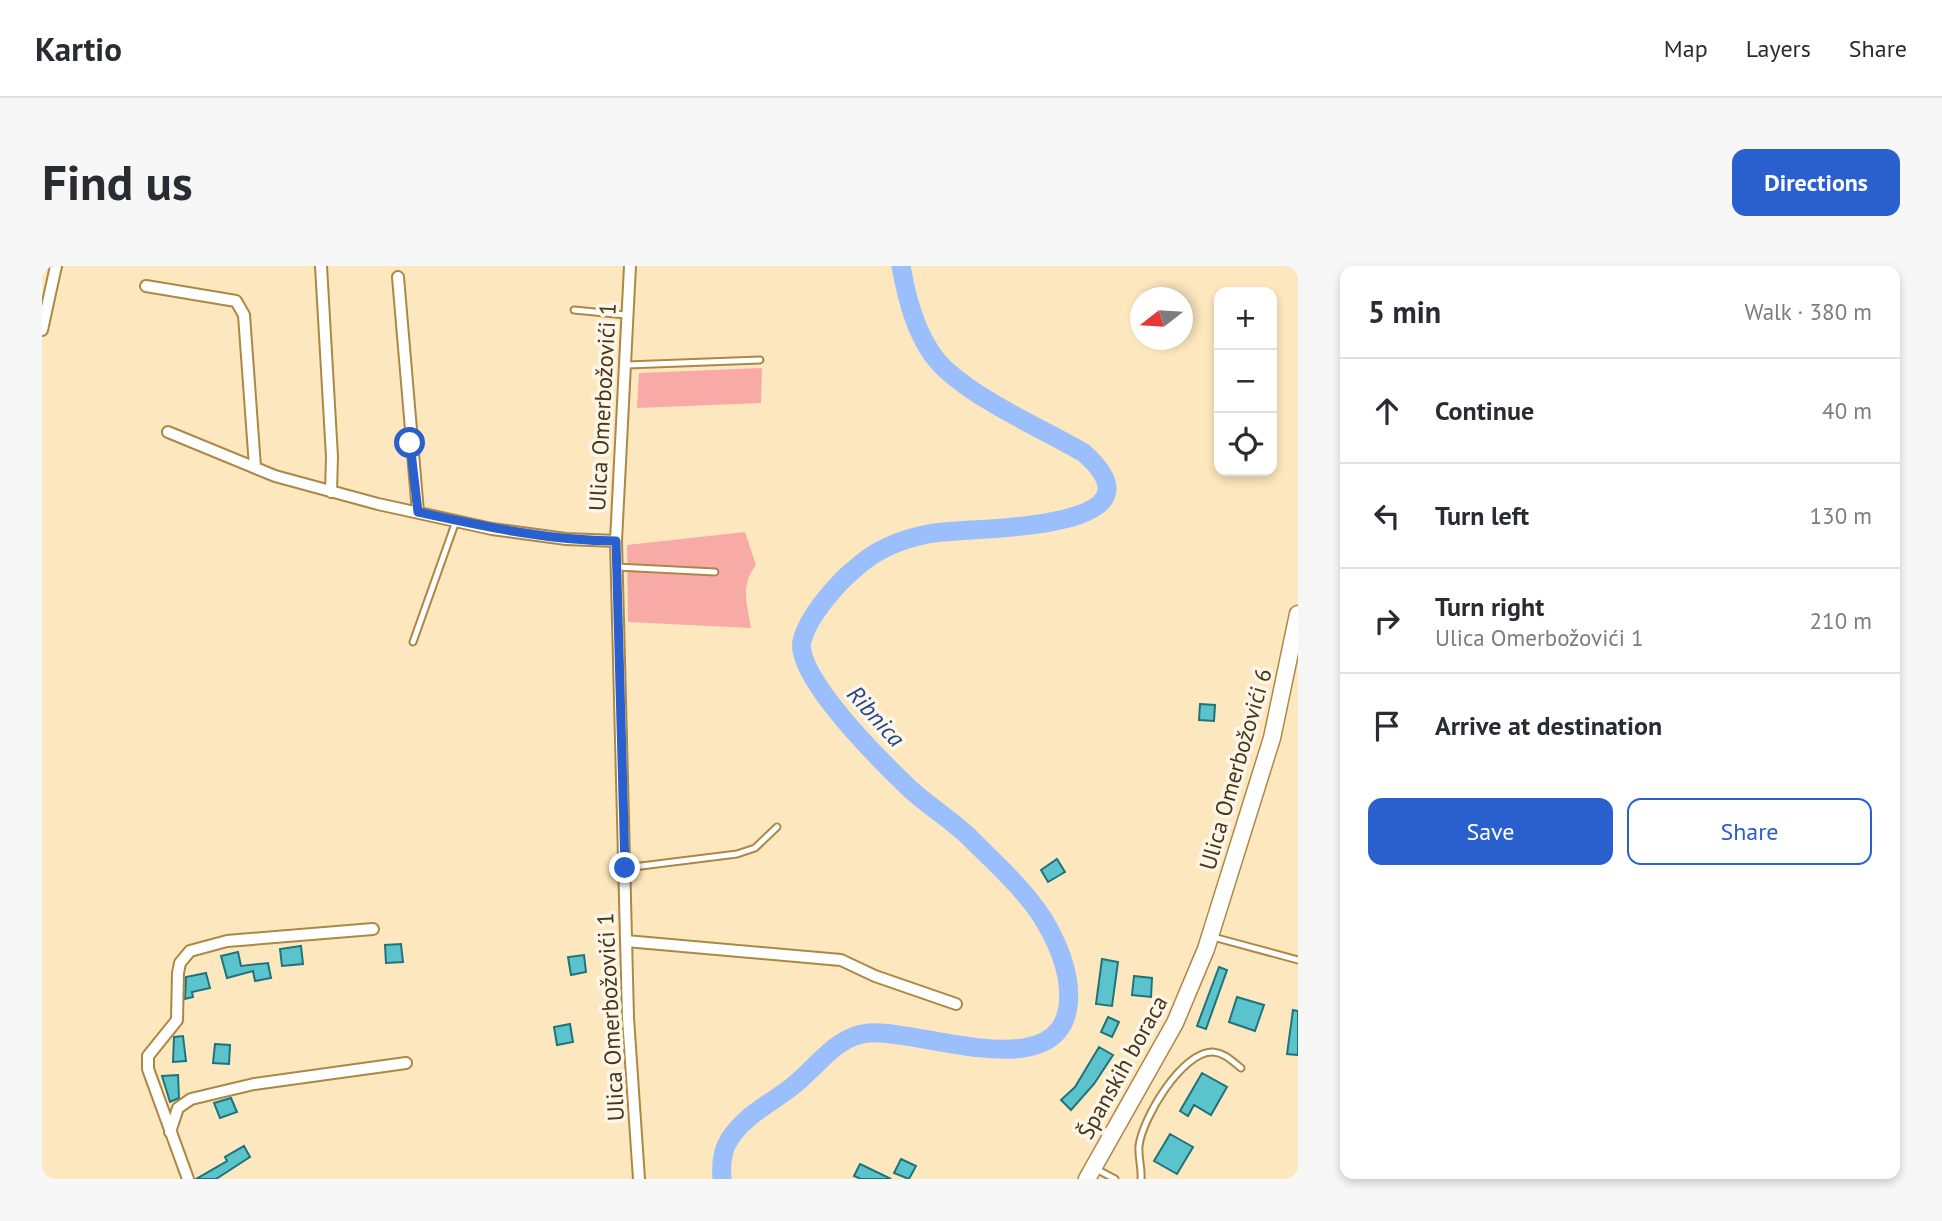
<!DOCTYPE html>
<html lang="en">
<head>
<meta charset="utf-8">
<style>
  :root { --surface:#fff; --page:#f7f7f7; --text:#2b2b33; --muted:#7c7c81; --line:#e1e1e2; --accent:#2a60ce }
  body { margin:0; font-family:"PT Sans",sans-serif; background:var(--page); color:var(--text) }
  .controls { position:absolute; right:21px; top:21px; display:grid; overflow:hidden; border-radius:14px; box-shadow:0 4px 10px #0003 }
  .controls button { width:63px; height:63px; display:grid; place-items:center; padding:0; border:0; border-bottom:2px solid var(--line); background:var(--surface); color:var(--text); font:35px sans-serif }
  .compass { position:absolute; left:1088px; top:21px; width:63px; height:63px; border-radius:50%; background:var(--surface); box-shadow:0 4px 10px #0003; rotate:253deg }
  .stop { position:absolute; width:21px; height:21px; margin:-16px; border:5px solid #2a60ce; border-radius:50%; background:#fff }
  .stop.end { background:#2a60ce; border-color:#fff; box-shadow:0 2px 7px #0008 }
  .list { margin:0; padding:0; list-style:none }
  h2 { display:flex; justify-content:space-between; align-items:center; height:91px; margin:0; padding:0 28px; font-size:30px }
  h2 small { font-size:23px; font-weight:400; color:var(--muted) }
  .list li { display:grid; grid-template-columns:46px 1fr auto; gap:21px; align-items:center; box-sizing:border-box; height:105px; padding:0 28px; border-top:2px solid var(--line) }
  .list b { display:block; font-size:26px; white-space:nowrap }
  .list p { margin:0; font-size:23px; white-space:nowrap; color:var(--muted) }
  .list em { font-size:23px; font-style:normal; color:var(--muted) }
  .actions { display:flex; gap:14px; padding:21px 28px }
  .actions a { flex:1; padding:16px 0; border:2px solid var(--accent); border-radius:14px; text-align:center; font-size:24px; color:var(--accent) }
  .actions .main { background:var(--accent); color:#fff }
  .icon { flex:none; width:38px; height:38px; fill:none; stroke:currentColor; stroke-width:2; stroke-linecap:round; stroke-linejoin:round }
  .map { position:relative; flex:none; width:1256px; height:913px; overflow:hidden; border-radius:14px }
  header { display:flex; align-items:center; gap:42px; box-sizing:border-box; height:98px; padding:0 35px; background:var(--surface); border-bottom:2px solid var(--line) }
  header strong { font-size:33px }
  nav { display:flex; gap:38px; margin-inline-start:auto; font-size:24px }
  .intro { display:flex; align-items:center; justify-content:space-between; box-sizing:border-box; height:168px; padding:0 42px }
  h1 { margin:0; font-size:49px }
  .button { padding:18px 32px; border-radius:14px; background:var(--accent); color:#fff; font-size:24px; font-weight:700 }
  main { display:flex; gap:42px; padding:0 42px }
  aside { flex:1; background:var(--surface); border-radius:14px; box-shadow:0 4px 10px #0003 }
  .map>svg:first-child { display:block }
  .green { fill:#f8aaa7 }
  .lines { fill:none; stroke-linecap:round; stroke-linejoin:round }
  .river { stroke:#9bbefc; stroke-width:19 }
  .building { fill:#5bc3cb; stroke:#1f737a; stroke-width:2 }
  .service-casing { stroke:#ac8844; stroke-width:9 }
  .minor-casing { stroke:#ac8844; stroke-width:14 }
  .secondary-casing { stroke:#ac8844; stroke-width:19 }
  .service { stroke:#fff; stroke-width:5 }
  .minor { stroke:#fff; stroke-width:10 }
  .secondary { stroke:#fff; stroke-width:16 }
  .route { stroke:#2a60ce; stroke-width:9 }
  .labels { text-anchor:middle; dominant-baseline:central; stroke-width:7; stroke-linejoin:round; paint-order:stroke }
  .street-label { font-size:23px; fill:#46371a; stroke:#fef6e9 }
  .water-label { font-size:24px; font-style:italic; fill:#21458d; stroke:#fef6e9 }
</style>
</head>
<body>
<header>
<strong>Kartio</strong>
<nav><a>Map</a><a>Layers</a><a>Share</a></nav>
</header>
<div class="intro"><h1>Find us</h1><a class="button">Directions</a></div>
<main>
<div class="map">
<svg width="1256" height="913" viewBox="0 0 1256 913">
  <rect width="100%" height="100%" fill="#fde7be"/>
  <path class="green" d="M720 102 719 137 595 142 597 107Z
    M703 266 714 299C698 319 705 338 709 362L586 356 585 279Z"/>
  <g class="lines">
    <path class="river" d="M680 913C679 901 680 885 687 874 702 849 730 837 752 819 775 801 795 769 827 767 884 763 1038 830 1026 718 1023 693 1013 672 1000 651 982 623 952 596 928 572 910 554 886 540 867 522 841 497 752 410 760 375 766 350 796 316 815 301 835 283 860 273 886 268 923 260 1134 269 1042 187 999 162 940 137 903 103 876 78 865 35 859 0"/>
  </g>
  <path class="building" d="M1158 438 1173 439 1172 455 1157 454Z
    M1015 593 1023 606 1006 616 999 604Z
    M359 678 361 696 344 697 343 679Z
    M259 680 261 698 240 700 238 683Z
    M196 686 199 700 226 697 229 712 213 715 211 705 185 712 179 690Z
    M542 689 544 706 529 709 526 691Z
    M1060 693 1076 696 1070 740 1054 738Z
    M1177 701 1185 704 1164 763 1155 760Z
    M164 707 168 722 150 726 151 731 143 733 144 711Z
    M1092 710 1110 712 1109 731 1090 729Z
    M1195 731 1222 739 1213 765 1187 756Z
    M1251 744 1256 745V789L1245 788Z
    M1066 751 1077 756 1070 771 1059 766Z
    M528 758 531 776 515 779 512 761Z
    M141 770 144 795 131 796 132 771Z
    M173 778 188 779 187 798 171 797Z
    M1057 781 1071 789 1052 818 1029 844 1019 834 1033 821Z
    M1160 807 1185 821 1169 849 1152 839 1146 850 1138 845Z
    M136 809 137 832 128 836 120 810Z
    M189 832 195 846 178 852 172 837Z
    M1128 868 1151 881 1135 908 1112 895Z
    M202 880 208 891 174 913H154L185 895 183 891Z
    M859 893 874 900 867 913 852 907Z
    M818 898 849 913H819L812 910Z"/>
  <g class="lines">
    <g class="service-casing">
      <path id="service" d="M532 44 584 49
        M585 99 718 94
        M575 301 673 306
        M371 376 414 255
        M583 602 695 588 713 582 735 561
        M1171 671 1256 694
        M1054 903 1073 913
        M1099 913C1100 902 1096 891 1097 880 1100 853 1140 785 1171 786 1183 787 1190 795 1199 802"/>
    </g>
    <g class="minor-casing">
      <path id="minor" d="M279 0 290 191 289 226
        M588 0 574 275 586 752 597 913
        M356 11 376 246
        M104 20 194 35 202 49 213 201
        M0 64 14 0
        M126 166 233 210 336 238 450 263 524 273 574 275
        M584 675 799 694 833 710 914 738
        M128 866 136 842 149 833 212 818 364 797
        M146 913 106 803V790L135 754 136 707 138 697 148 685 185 675 331 663"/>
    </g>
    <g class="secondary-casing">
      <path id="secondary" d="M1045 913 1133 757 1164 683 1230 472 1256 348"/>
    </g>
    <use href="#service" class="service"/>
    <use href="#minor" class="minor"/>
    <use href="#secondary" class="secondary"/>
  </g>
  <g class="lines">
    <path class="route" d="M368 177 376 246C441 260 507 275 574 275L583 602"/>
  </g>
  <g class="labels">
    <g class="street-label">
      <text transform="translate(560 141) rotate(-87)">Ulica Omerbožovići 1</text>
      <text transform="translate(1193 503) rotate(-74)">Ulica Omerbožovići 6</text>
      <text transform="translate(568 751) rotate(-93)">Ulica Omerbožovići 1</text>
      <text transform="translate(1080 801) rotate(-61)">Španskih boraca</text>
    </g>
    <g class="water-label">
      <text transform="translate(834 450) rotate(48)">Ribnica</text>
    </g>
  </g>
</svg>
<div class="controls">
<button>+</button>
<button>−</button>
<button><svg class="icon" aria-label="locate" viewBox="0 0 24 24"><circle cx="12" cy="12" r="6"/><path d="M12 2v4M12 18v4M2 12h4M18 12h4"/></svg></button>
</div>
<svg class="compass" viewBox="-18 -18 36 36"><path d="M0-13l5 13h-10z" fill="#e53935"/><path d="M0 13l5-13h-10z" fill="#7c7c81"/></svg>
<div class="stop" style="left:368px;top:177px"></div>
<div class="stop end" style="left:583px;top:602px"></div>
</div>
<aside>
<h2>5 min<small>Walk · 380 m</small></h2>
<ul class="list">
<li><svg class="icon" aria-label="ahead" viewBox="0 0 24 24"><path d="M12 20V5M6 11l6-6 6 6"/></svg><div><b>Continue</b></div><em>40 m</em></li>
<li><svg class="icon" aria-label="left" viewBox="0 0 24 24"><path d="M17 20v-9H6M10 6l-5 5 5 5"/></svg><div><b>Turn left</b></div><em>130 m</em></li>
<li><svg class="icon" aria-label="right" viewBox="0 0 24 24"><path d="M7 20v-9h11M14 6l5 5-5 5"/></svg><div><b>Turn right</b><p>Ulica Omerbožovići 1</p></div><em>210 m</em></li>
<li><svg class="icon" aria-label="arrive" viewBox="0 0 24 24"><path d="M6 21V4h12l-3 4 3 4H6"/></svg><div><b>Arrive at destination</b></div></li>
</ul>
<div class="actions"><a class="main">Save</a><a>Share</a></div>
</aside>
</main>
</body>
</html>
